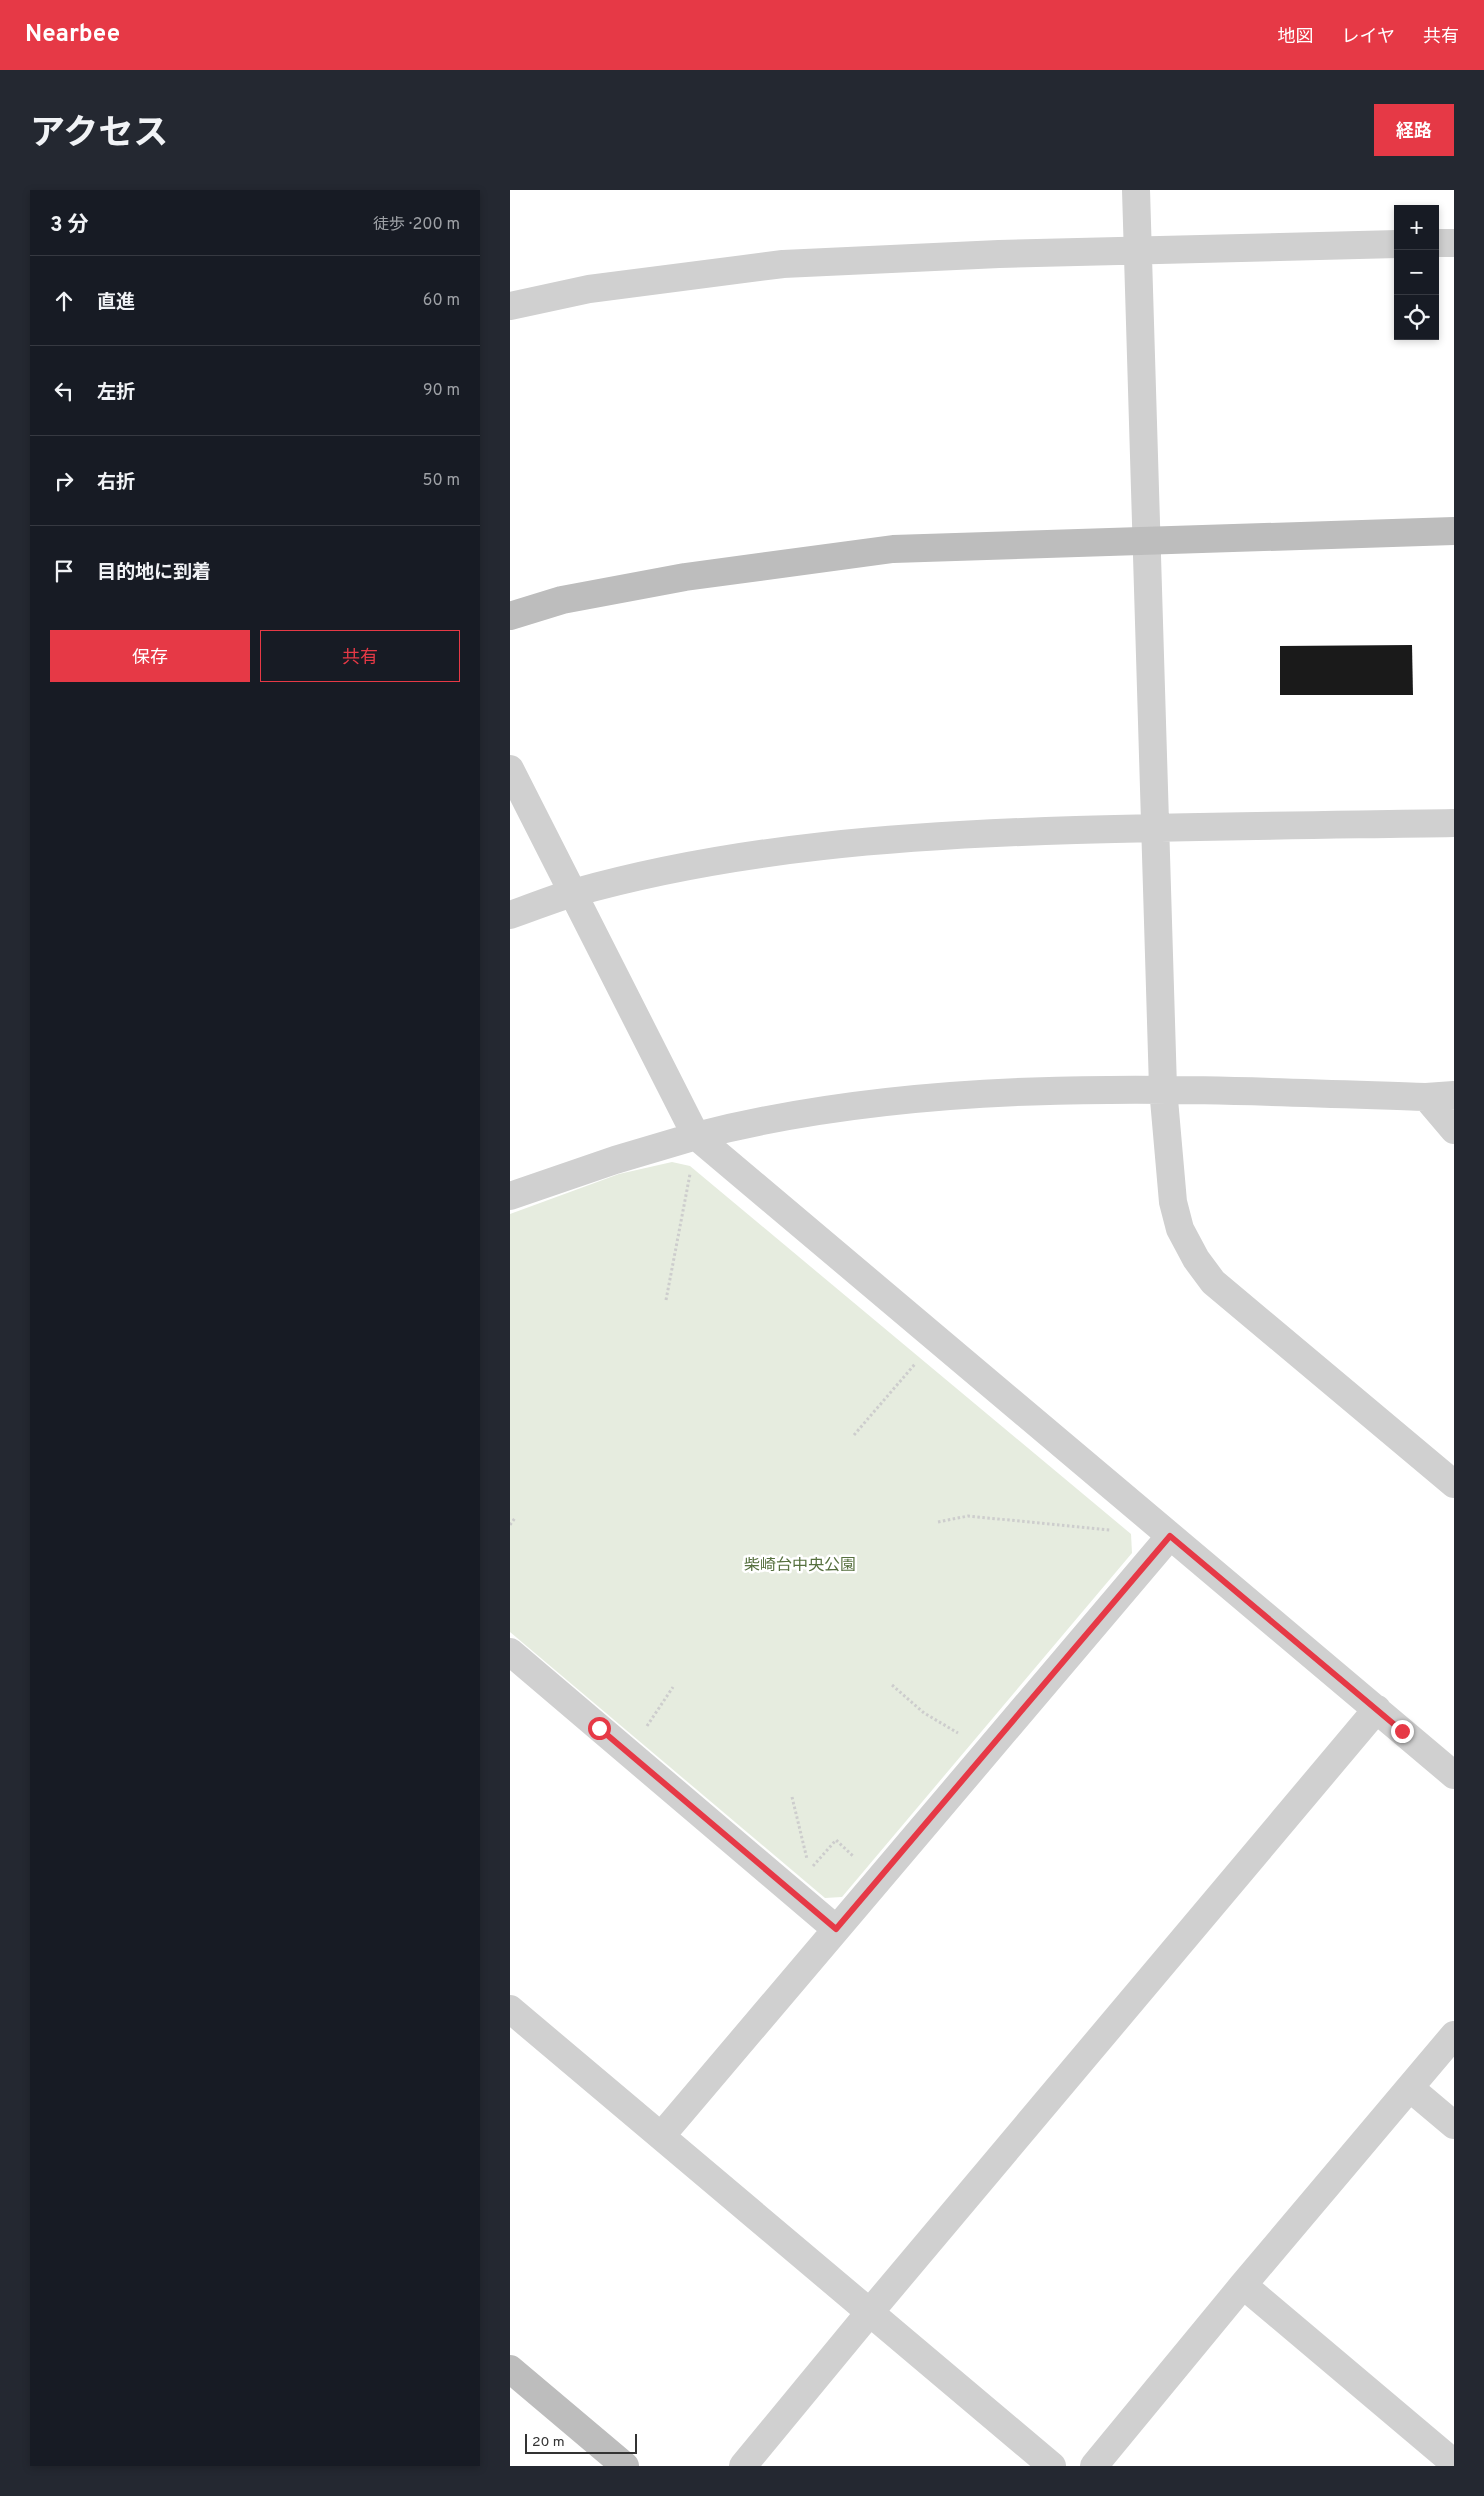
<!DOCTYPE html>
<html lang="ja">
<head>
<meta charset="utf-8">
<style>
  :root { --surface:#171b24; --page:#242831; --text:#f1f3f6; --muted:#9ea1a6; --line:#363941; --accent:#e63946 }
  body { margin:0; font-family:Overpass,"Noto Sans JP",sans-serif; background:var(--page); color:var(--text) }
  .controls { position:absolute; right:15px; top:15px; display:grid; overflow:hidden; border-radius:0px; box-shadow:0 2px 8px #0003 }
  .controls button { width:45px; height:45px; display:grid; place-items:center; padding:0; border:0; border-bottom:1px solid var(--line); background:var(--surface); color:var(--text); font:25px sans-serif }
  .scale { position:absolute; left:15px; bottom:12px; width:112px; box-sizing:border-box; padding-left:5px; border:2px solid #333; border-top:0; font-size:14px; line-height:18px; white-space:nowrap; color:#333; -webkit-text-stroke:4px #fff; paint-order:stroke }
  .stop { position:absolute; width:15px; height:15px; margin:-11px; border:4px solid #e63946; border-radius:50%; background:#fff }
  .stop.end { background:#e63946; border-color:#fff; box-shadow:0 1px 5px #0008 }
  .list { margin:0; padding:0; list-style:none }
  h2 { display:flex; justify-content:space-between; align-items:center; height:65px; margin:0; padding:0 20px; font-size:21px }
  h2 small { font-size:16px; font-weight:400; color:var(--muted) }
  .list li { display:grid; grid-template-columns:32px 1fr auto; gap:15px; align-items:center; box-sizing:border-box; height:90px; padding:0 20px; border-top:1px solid var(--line) }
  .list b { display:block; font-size:19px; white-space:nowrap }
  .list em { font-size:16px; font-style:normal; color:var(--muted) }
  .actions { display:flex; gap:10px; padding:15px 20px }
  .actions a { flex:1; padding:11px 0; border:1px solid var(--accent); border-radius:0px; text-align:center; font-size:18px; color:var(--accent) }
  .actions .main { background:var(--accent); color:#fff }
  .icon { flex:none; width:28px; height:28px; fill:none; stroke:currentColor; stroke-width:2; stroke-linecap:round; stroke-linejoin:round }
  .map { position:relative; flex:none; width:944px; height:2276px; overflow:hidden; border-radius:0px }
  header { display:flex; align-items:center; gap:30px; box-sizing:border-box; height:70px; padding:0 25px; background:var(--accent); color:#fff }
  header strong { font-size:24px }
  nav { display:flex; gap:28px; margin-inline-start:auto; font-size:18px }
  .intro { display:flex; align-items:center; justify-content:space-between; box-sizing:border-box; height:120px; padding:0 30px }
  h1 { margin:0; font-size:35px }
  .button { padding:12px 22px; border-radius:0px; background:var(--accent); color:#fff; font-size:18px; font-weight:700 }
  main { display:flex; gap:30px; padding:0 30px }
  aside { flex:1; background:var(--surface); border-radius:0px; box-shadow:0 2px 8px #0003 }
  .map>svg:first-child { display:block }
  .green { fill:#e6ecdf }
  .building { fill:#1a1a1a }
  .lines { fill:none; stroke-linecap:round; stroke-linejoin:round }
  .path { stroke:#cdcdcd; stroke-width:3; stroke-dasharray:2.5 2.5; stroke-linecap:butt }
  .street { stroke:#d0d0d0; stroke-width:28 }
  .secondary { stroke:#bdbdbd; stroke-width:28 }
  .route { stroke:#e63946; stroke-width:6 }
  .labels { text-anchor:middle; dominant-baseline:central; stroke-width:5; stroke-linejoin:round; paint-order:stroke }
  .park-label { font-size:16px; fill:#56703f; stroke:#fff }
</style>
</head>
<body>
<header>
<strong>Nearbee</strong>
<nav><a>地図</a><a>レイヤ</a><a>共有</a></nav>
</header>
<div class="intro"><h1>アクセス</h1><a class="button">経路</a></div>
<main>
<aside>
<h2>3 分<small>徒歩 · 200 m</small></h2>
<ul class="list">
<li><svg class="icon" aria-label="ahead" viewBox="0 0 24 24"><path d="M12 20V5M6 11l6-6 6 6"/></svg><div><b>直進</b></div><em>60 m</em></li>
<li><svg class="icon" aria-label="left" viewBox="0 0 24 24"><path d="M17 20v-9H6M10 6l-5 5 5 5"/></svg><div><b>左折</b></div><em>90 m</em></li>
<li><svg class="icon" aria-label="right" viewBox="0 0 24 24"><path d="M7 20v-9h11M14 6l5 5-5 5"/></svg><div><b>右折</b></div><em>50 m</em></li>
<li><svg class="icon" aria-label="arrive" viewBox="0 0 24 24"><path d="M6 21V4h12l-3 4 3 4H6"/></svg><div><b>目的地に到着</b></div></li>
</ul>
<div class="actions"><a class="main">保存</a><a>共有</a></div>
</aside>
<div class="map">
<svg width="944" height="2276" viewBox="0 0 944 2276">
  <rect width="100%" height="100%" fill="#fff"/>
  <path class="green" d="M162 972 180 976 621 1344 622 1363 332 1707 315 1708 0 1442V1024L109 984Z"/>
  <path class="building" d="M902 455 903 505H770V456Z"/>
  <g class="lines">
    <path class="path" d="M156 1110 180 984
      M344 1245 405 1174
      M428 1332 458 1326 600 1340
      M0 1335 5 1328
      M382 1495 414 1523 448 1543
      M137 1536 163 1497
      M282 1607 297 1669
      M303 1676 326 1650 344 1667"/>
    <path class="street" d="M626 0 653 898 663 1012 670 1039 686 1069 703 1092 944 1294
      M925 53H944
      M0 116 79 99 273 74 489 64 888 54
      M0 579 186 946 105 970 0 1006
      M0 725C21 718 42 709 63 703 226 657 397 645 566 640 692 636 818 635 944 633
      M944 905 916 907C674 899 423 885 186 946L944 1585
      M916 907 944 940
      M0 1462 326 1739
      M0 1819 542 2276
      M900 1898 944 1935
      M152 1945 660 1346
      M733 2095 944 2273
      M233 2276 360 2122 867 1519
      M584 2276 733 2095 944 1845"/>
    <path class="secondary" d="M0 426 52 410 175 387 383 359 944 341
      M0 2179 115 2276"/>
  </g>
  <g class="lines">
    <path class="route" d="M89 1538 326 1739 660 1346 892 1541"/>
  </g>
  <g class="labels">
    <g class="park-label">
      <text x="290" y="1376">柴崎台中央公園</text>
    </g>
  </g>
</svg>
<div class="controls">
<button>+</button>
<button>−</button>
<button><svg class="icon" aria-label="locate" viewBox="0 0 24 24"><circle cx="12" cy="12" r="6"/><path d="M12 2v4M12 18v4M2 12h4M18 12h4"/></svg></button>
</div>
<div class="scale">20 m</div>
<div class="stop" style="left:89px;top:1538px"></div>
<div class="stop end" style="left:892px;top:1541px"></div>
</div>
</main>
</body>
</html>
